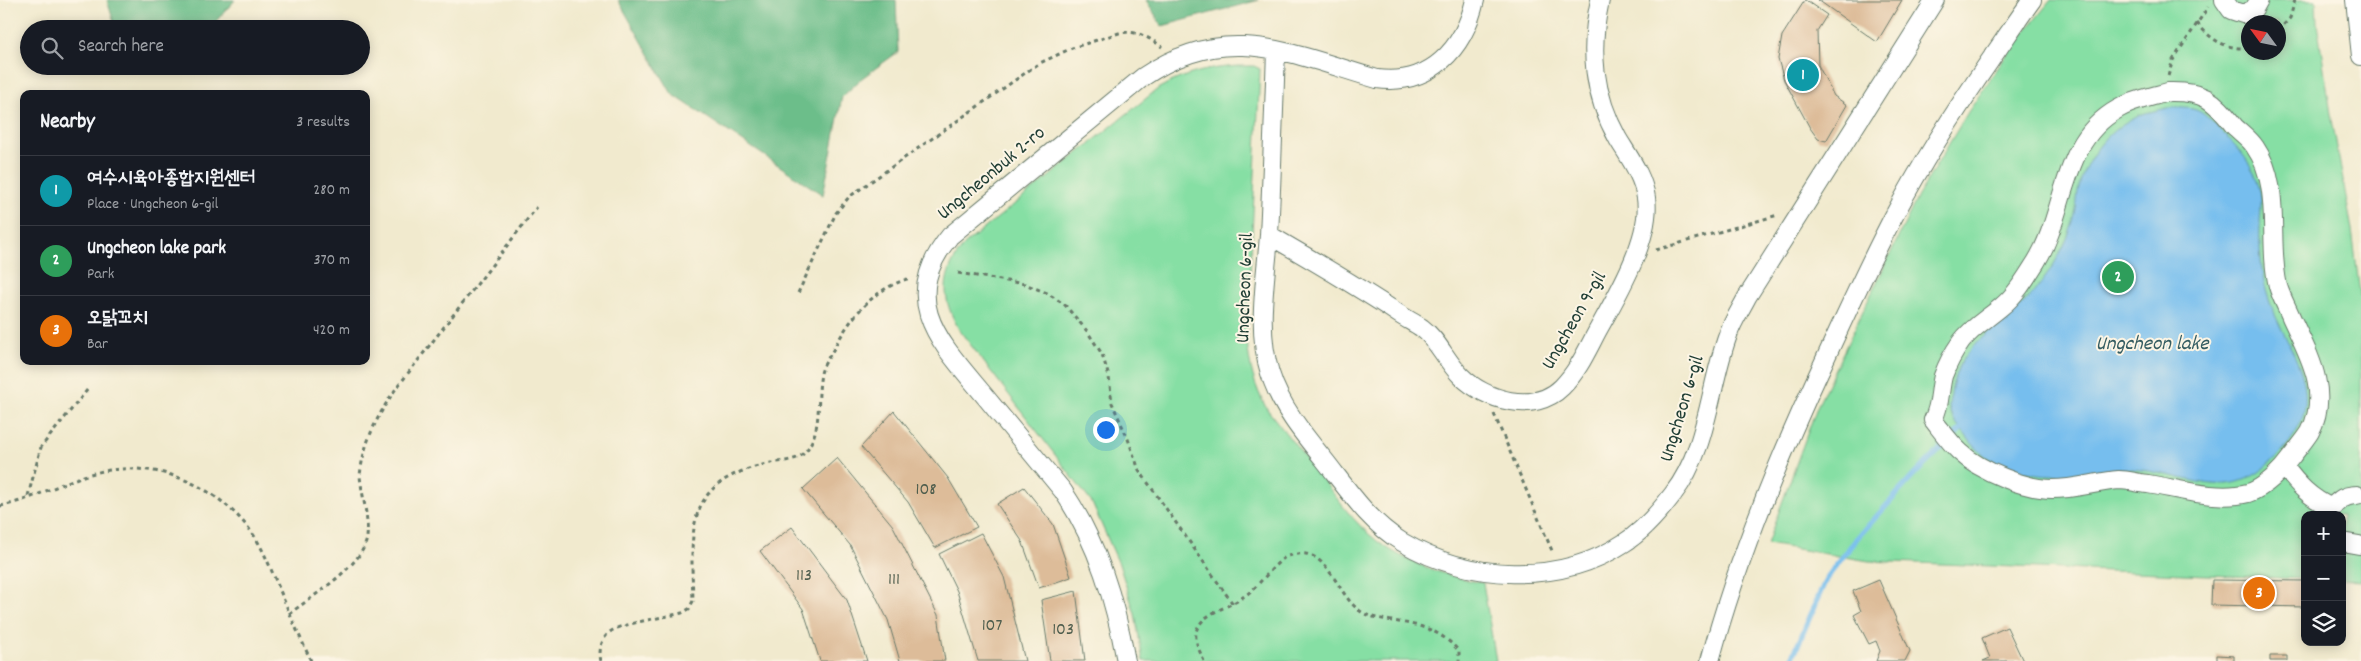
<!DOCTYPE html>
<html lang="en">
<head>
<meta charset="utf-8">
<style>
  :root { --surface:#171b24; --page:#20242c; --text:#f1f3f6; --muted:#9ea1a6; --line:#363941; --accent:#ea580c }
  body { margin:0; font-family:Dekko,"Poor Story",sans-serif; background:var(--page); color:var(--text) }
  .controls { position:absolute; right:15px; bottom:15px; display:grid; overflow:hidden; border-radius:10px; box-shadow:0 2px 12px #0003 }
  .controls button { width:45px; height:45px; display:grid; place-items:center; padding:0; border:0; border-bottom:1px solid var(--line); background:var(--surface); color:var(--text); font:25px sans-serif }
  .compass { position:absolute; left:2241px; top:15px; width:45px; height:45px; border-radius:50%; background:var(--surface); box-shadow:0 2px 12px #0003; rotate:303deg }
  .you { position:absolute; left:1105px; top:429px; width:18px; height:18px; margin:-12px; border:4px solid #fff; border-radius:50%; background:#1a73e8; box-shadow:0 0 0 8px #1a73e833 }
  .badge { display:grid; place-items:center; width:32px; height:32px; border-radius:50%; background:var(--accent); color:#fff; font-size:16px; font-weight:700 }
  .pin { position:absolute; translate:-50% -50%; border:2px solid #fff; box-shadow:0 1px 5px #0006 }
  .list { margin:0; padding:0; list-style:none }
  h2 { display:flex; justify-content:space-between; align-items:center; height:65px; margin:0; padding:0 20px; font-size:21px }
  h2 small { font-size:16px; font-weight:400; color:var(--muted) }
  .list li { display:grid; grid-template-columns:32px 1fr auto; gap:15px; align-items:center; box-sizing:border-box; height:70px; padding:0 20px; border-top:1px solid var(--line) }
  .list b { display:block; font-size:19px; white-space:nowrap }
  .list p { margin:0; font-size:16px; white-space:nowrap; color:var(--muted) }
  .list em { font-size:16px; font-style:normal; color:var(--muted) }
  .icon { flex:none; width:28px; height:28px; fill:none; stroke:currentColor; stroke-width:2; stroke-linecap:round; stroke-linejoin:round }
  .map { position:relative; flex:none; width:2361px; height:661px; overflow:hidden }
  .search { position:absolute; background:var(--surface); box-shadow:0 2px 12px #0003; left:20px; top:20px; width:350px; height:55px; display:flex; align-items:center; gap:12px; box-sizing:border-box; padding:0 18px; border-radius:28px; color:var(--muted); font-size:19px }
  .panel { position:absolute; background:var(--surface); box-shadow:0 2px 12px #0003; left:20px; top:90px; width:350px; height:275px; border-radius:10px }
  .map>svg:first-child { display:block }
  .green { fill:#86dfa4; stroke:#528e6c; fill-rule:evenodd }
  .forest { fill:#6cbe8a; stroke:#467e5f }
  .water { fill:#76beee; stroke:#4a7e91 }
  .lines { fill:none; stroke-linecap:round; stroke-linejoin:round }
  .stream { stroke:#76beee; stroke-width:5.5 }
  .building { fill:#ddbc99 }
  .minor-casing { stroke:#687a6a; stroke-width:20 }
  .path { stroke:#687a6a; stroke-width:3; stroke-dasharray:4 4; stroke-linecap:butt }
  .minor { stroke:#fff; stroke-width:18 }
  .labels { text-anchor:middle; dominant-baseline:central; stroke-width:4; stroke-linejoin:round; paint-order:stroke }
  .number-label { font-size:18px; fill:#4e5d4d }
  .street-label { font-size:20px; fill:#1f3d34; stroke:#fcf5e5 }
  .water-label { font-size:21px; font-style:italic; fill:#355d62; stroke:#fcf5e5 }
</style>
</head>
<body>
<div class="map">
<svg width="2361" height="661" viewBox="0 0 2361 661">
  <rect width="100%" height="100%" fill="#fcf5e5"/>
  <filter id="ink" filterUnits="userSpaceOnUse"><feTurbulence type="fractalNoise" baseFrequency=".02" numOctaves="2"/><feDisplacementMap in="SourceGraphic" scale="10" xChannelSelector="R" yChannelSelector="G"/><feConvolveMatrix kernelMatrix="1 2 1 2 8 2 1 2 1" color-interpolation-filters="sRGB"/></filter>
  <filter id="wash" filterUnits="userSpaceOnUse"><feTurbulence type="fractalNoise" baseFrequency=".0096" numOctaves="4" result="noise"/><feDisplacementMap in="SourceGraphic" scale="20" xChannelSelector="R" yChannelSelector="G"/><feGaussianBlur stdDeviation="1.12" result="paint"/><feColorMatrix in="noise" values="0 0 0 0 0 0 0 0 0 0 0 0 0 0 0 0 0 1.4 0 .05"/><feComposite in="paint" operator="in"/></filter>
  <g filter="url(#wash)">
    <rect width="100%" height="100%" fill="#f1eace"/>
    <path class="green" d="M2051 0H2316L2317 23 2331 114 2352 230 2361 302V581L2342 580V515H2305V579L1869 561 1767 544 1817 407 1918 196 1968 112 2010 50ZM2248 22H2278V52H2248Z
      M1239 66H1254L1260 69 1247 339C1249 364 1254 387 1267 409 1283 430 1300 451 1317 472 1335 496 1353 522 1377 541 1409 564 1445 576 1483 583L1496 661H1143L1135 614 1119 564 1092 503 960 331C941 299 940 275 965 244L1159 88C1187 73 1207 68 1239 66Z"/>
    <path class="forest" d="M107 0H235L209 29H116Z
      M618 0H896L898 52 862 78 842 97 823 195 672 94Z
      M1146 0H1259L1162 26Z"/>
    <path class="water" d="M2168 108C2201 107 2200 110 2223 133 2239 148 2253 165 2259 186 2263 200 2260 214 2260 227 2259 247 2261 267 2265 286 2279 346 2337 389 2283 450 2231 510 2196 474 2131 469 2109 467 2088 475 2067 475 2029 476 1990 470 1967 437 1961 429 1949 417 1949 406 1949 402 1950 399 1951 395 1956 350 1986 336 2017 309 2030 298 2042 283 2051 269 2062 251 2073 229 2076 209 2077 203 2077 197 2078 191 2085 158 2108 129 2139 115 2148 112 2159 110 2168 108Z"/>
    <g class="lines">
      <path class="stream" d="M1791 661 1826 579 1857 538 1916 473 1961 429"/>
    </g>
    <g id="blocks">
      <path class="building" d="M1805 0 1827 15 1817 31 1818 65 1834 96 1847 105 1826 141 1818 139 1810 128 1784 80 1778 59 1782 36Z
        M1818 0H1902L1877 42Z
        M894 411 948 478 977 527 935 548 908 502 861 447Z
        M837 458 893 526 938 615 945 661H900L888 620 850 545 803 489Z
        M1024 487 1053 524 1071 577 1039 588 1022 541 997 504Z
        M792 527 847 600 867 661H820L803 609 760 551Z
        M981 533 1004 577 1025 661H978L957 591 939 554Z
        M1879 580 1910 651 1905 661H1876L1880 651 1876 641 1869 644 1854 615 1861 611 1853 591Z
        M2212 580 2305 581V607L2211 605Z
        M1076 591 1085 661H1050L1041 600Z
        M2007 627 2023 661H1983L1990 658 1982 638Z
        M2217 655 2234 656V661H2217Z
        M2270 656H2287V661H2270Z"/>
    </g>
  </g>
  <g filter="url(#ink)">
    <use href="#blocks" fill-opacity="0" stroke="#687a6a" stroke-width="1"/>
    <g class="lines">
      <g class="minor-casing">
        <path id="minor" d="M2224 0 2231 10 2243 14 2254 9 2259 0
          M2355 0 2361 56
          M1276 50C1274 112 1272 174 1269 235 1266 280 1256 329 1270 373 1280 406 1304 435 1326 462 1348 490 1370 523 1402 542 1468 581 1559 586 1624 543 1642 532 1660 511 1673 494 1708 449 1709 387 1728 335 1732 322 1741 309 1747 297L1935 0
          M2168 92C2204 91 2213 99 2234 126 2241 133 2250 139 2255 147 2283 187 2267 241 2278 286 2281 297 2287 307 2291 317 2308 354 2331 391 2310 432 2305 440 2298 448 2292 456 2282 470 2265 488 2248 493 2217 501 2179 489 2148 484 2138 483 2128 480 2119 480 2096 482 2075 489 2052 489 2025 489 1980 471 1960 452 1950 443 1941 430 1933 420 1941 404 1939 392 1943 376 1947 365 1954 352 1961 342 1972 327 1987 319 2001 307 2015 296 2026 278 2036 262 2067 212 2060 141 2118 109 2133 100 2151 97 2168 92Z
          M1269 235C1314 261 1359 287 1402 316 1408 320 1415 323 1422 328 1438 340 1446 361 1461 376 1485 400 1534 415 1562 387 1579 370 1588 348 1599 328 1618 294 1652 236 1646 198 1643 176 1629 157 1618 139 1593 94 1589 50 1600 0
          M2284 466C2298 485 2310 498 2332 508
          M2329 515C2334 502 2343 495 2357 495
          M2342 542 2359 545
          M1126 661C1115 601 1098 543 1063 491 1038 461 1013 430 988 400 944 346 895 303 950 236L1143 77C1226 20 1291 54 1377 79 1430 86 1464 49 1475 0
          M1710 661C1738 556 1781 453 1827 355 1849 307 1871 259 1896 212 1924 159 1957 108 1991 59 2005 39 2018 19 2032 0"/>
      </g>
      <path class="path" d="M2197 23C2211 40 2225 49 2247 48L2245 29
        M2278 31 2290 18 2295 0
        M2168 76 2173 60 2208 7
        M1656 250 1778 215
        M958 273 1025 284 1047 293 1065 305 1087 331 1102 354 1109 377 1112 403 1128 439 1139 470 1233 604
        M798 293 836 213 849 197 1038 64 1072 48 1119 33C1136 30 1149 37 1162 47
        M1494 414 1553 553
        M28 496 41 447 88 389
        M0 506C36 500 68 477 104 471 161 461 218 486 253 534 264 550 271 570 279 588 289 613 300 637 311 661
        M289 614C311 597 364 565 367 537 369 518 362 496 360 476 363 444 377 416 395 390L537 207
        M601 661C598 650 602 636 613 630 625 623 666 617 682 613L689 609 693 601C691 526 684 481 771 463 782 461 799 461 806 451 823 428 816 401 821 374 822 366 829 357 833 350 851 317 873 288 911 278
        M1204 661C1200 652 1193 639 1197 629 1205 611 1229 608 1243 597 1259 587 1269 569 1284 558 1288 555 1301 553 1306 554 1330 558 1340 597 1360 611 1370 618 1379 618 1392 621 1420 625 1439 629 1459 651V661"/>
      <use href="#minor" class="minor"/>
    </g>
  </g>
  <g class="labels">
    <g class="number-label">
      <text x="926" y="490">108</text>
      <text x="804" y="576">113</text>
      <text x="894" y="580">111</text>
      <text x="992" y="626">107</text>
      <text x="1063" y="630">103</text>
    </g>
    <g class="street-label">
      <text transform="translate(992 174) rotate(-40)">Ungcheonbuk 2-ro</text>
      <text transform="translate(1246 288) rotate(-88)">Ungcheon 6-gil</text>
      <text transform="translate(1575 321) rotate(-60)">Ungcheon 9-gil</text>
      <text transform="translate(1683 409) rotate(-73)">Ungcheon 6-gil</text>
    </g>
    <g class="water-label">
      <text x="2152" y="345">Ungcheon lake</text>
    </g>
  </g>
</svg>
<div class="controls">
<button>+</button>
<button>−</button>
<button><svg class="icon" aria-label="layers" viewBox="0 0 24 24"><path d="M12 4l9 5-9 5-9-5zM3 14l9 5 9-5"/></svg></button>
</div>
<svg class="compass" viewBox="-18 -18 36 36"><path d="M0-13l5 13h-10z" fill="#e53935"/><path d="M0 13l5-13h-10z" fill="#9ea1a6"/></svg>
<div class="you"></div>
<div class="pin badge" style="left:1803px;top:75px;background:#0f9aa8">1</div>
<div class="pin badge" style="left:2118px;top:277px;background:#2e9e5b">2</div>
<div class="pin badge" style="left:2259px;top:593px;background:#e8710a">3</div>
<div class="search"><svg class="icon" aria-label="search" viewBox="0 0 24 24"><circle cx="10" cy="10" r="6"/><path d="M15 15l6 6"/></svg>Search here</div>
<section class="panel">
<h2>Nearby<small>3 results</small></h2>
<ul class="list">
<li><span class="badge" style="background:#0f9aa8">1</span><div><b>여수시육아종합지원센터</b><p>Place · Ungcheon 6-gil</p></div><em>280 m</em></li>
<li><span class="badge" style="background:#2e9e5b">2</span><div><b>Ungcheon lake park</b><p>Park</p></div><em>370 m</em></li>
<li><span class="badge" style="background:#e8710a">3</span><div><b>오닭꼬치</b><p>Bar</p></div><em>420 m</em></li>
</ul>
</section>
</div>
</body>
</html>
